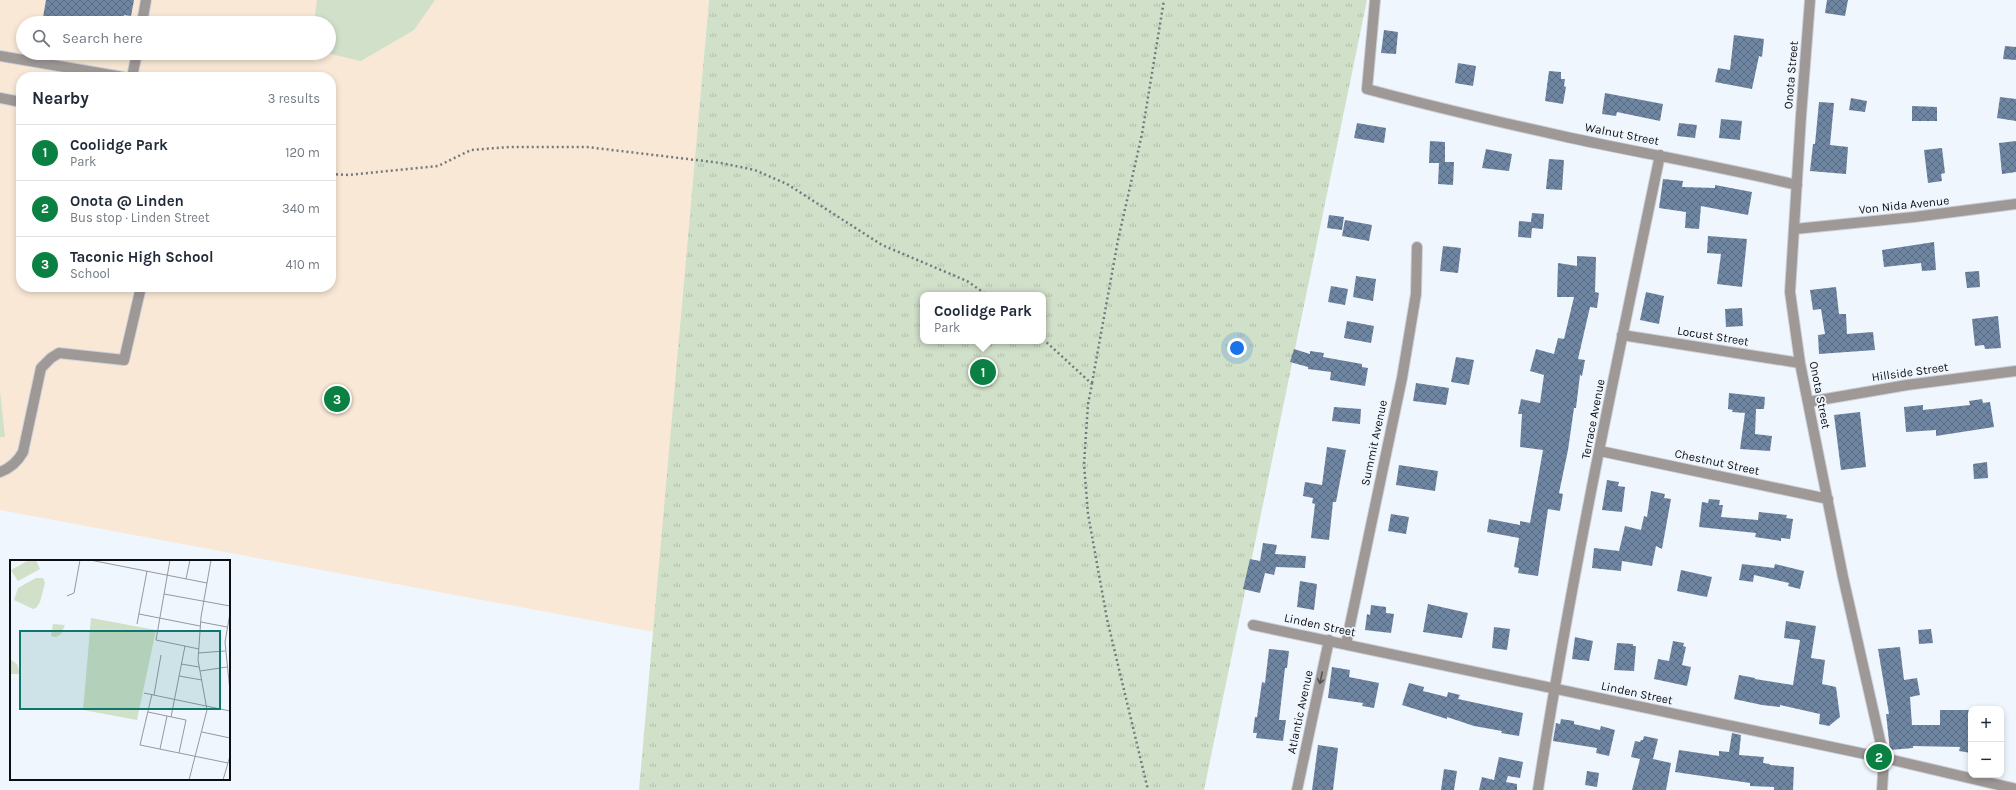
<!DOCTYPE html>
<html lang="en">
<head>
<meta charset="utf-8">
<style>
  :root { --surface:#fff; --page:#f2f2f3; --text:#1f2937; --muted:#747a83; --line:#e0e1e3; --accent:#0b8043 }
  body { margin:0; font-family:Karla,sans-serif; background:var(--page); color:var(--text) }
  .controls { position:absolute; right:12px; bottom:12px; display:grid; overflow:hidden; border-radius:8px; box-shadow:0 2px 6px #0003 }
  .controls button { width:36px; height:36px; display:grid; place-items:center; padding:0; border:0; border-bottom:1px solid var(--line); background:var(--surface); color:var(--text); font:20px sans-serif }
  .you { position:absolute; left:1237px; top:348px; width:14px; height:14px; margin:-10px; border:3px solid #fff; border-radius:50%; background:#1a73e8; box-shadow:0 0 0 6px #1a73e833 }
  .badge { display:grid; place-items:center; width:26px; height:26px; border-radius:50%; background:var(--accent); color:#fff; font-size:13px; font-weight:700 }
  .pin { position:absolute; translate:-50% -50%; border:2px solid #fff; box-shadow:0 1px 4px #0006 }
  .popup { position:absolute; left:920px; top:292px; width:126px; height:52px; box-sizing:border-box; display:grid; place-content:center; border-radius:8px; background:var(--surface); filter:drop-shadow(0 1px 3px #0005); font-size:13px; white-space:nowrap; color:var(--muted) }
  .popup b { font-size:15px; color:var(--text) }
  .popup::after { content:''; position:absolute; left:50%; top:100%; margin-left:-8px; border:8px solid transparent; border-top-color:var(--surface) }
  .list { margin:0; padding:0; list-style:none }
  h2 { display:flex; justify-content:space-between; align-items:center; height:52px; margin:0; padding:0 16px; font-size:17px }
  h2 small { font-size:13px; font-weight:400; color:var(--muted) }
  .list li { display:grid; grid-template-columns:26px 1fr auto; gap:12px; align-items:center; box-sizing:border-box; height:56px; padding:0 16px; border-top:1px solid var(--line) }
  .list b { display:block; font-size:15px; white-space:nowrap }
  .list p { margin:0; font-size:13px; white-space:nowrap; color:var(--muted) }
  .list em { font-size:13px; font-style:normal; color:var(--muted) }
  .icon { flex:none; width:22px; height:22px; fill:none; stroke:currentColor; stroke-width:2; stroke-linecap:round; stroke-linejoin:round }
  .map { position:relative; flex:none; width:2016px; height:790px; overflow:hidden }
  .search { position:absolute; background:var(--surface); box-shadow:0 2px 6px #0003; left:16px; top:16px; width:320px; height:44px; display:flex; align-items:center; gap:10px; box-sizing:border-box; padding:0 14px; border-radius:22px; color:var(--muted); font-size:15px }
  .panel { position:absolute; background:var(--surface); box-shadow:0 2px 6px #0003; left:16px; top:72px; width:320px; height:220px; border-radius:16px }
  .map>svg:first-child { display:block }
  .education { fill:#f9e8d6; fill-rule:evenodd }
  .park { fill:url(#park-tufts); fill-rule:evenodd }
  .garden { fill:#d1e0c9 }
  .building { fill:url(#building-cross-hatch) }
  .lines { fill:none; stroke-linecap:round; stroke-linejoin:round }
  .minor-casing { stroke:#ccd1d7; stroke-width:12 }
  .path { stroke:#75797e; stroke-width:2.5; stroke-dasharray:2 3; stroke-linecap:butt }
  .minor { stroke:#9e9897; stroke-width:10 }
  .oneway { stroke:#555354 }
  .labels { text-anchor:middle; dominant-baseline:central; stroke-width:3.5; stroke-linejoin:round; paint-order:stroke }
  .street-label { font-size:12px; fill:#0c0e11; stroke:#f0f6fd }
  .inset-road { fill:none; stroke:#95999f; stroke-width:1 }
  .view { fill:#0f766e; fill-opacity:0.15; stroke:#0f766e; stroke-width:2 }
  .inset-edge { fill:none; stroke:#0c0e11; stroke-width:2 }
</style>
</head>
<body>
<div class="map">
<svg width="2016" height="790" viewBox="0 0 2016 790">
  <defs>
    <pattern id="park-tufts" width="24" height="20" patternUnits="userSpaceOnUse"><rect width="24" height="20" fill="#d1e0c9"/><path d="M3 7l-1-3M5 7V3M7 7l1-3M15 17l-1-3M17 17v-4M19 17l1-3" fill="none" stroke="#b2bfac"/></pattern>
    <pattern id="building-cross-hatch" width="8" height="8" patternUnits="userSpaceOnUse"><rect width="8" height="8" fill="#6f86a3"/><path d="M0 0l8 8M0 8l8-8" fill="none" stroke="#5a6c83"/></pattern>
  </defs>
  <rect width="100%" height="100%" fill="#f0f6fd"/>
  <path class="education" d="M0 0H709L654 632 0 510ZM23 23H329V53H23ZM21 77H331V287H21Z"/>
  <path class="park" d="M709 0H1367L1204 790H639ZM923 295H1043V341H923Z"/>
  <path class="garden" d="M317 0H435L414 30 361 61 326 53H329V23H314Z
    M0 391 5 437H0Z"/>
  <path class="building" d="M46 0H134L131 16 124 15 123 23H42Z
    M1827 0H1848L1845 16 1825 13Z
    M1384 30 1398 32 1396 54 1381 53Z
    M1734 35 1764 39 1762 57 1759 56 1752 89 1715 82 1718 68 1730 70Z
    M2005 46 2016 47V60L2003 59Z
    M1458 63 1476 66 1473 86 1455 83Z
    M1549 71 1561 72V79H1565L1564 86 1566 87 1563 104 1545 101Z
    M1605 93 1663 104 1660 121 1617 112 1616 116 1602 114Z
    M2000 97 2016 99V121L1997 118Z
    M1851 98 1867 101 1865 112 1849 110Z
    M1819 102 1834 103 1830 145 1848 147 1846 174 1810 171 1813 144H1815Z
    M1912 106 1937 107V121H1912Z
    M1721 119 1742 121 1740 140 1719 138Z
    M1357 123 1386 128 1384 143 1354 138Z
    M1679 123 1697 125 1695 138 1677 136Z
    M1430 141 1445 142V162H1454L1453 185 1438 184 1439 163H1429Z
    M2016 141V172L2002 174 1999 143Z
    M1942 148 1945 173 1941 174 1942 181 1928 183 1924 150Z
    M1486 149 1512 154 1509 171 1482 168Z
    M1549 159 1564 160 1562 190 1546 189Z
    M1663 179 1683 181 1682 187 1715 188V185L1752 192 1748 215 1701 206 1699 229 1685 228 1686 212 1659 208Z
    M1532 213 1544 214 1543 229 1532 228 1531 238 1518 237 1519 221 1531 222Z
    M1329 215 1344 217 1342 230 1327 228Z
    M1345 220 1372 225 1369 241 1342 236Z
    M1708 236 1747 239 1742 287 1717 284 1721 254 1707 253Z
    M1934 242 1936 270 1922 271 1921 263 1884 267 1882 250Z
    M1443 246 1461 248 1458 273 1440 271Z
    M1577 256 1596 257 1595 292 1599 293 1597 308 1590 307 1578 359 1585 360 1582 376 1580 375 1576 408H1574L1568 450 1559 493 1563 494 1560 511 1548 509 1538 576 1518 573 1519 568 1514 567 1519 538 1487 532 1489 519 1520 525V521L1530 523 1543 450 1520 447 1522 414H1518L1521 399 1540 403 1544 375 1530 371 1536 349 1554 354 1558 338 1564 339 1574 297H1557L1558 263 1577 266Z
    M1979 271 1980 287 1967 288 1965 272Z
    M1356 276 1376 279 1373 301 1353 297Z
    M1331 286 1348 289 1345 305 1328 302Z
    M1836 287 1839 314H1846L1847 334 1873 332 1875 350 1819 354 1818 335 1825 334 1821 309 1813 310 1810 290Z
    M1646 292 1664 296 1659 324 1640 320Z
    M1742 308 1743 326 1726 327 1725 309Z
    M1998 316 2001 348 1985 349 1984 345 1975 346 1972 319Z
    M1347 321 1374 326 1371 343 1344 338Z
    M1294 349 1310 354V351L1324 353 1323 357 1362 364V367L1368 368 1365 386 1330 380 1331 372 1308 369V367L1290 362Z
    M1456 357 1474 360 1469 385 1451 382Z
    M1416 383 1449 388 1446 405 1413 401Z
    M1729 393 1765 397 1764 409H1756L1755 434 1772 436 1770 451 1740 449 1745 413 1732 412 1733 410 1728 409Z
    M1982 399 1983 403 1990 402 1994 427 1936 436V430L1906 432 1904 407 1923 405V410L1970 405 1969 401Z
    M1334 407 1361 409 1360 424 1332 421Z
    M1860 412 1866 467 1841 470 1834 415Z
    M1327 447 1346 450 1336 502H1333L1329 540 1311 538 1315 504 1312 503 1313 498 1303 496 1305 482 1322 485Z
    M1987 462 1988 478 1974 479 1973 464Z
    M1399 465 1438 471 1435 491 1396 485Z
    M1607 480 1619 482 1618 486 1625 487 1622 512 1602 510Z
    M1651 491 1665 494 1664 498 1671 499 1662 549 1656 546 1652 566 1622 561 1621 571 1592 568 1594 548 1619 551 1625 526 1641 530 1644 516 1647 517Z
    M1709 499 1720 500 1719 505H1723L1721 517 1758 520 1759 512 1787 515 1786 518 1793 519 1790 539 1781 538V541L1755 537 1756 533 1699 527 1702 502 1708 503Z
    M1391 514 1409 517 1406 534 1388 531Z
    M1263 543 1277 545 1275 554 1306 556 1305 568 1276 567 1274 575 1265 573 1260 593 1243 589 1250 559 1260 561Z
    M1742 564 1774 568 1775 564 1804 571 1800 589 1788 586 1789 583 1754 575 1753 582 1739 580Z
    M1681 570 1712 577 1707 597 1677 591Z
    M1300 581 1317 584 1314 610 1297 607Z
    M1428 604 1468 613 1462 638 1423 632Z
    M1371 605 1386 607V613L1394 614 1391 633 1365 630 1367 614 1370 615Z
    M1786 621 1816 626 1811 658 1825 660 1822 684 1836 687 1840 717 1829 726 1819 724 1820 714 1780 705V707L1762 705 1734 699 1739 675 1755 678V679L1793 685 1800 640 1784 638Z
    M1494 627 1510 629 1507 650 1492 648Z
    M1931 629 1933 643 1919 644 1918 630Z
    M1575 637 1593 641 1589 661 1572 659Z
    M1673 641 1684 643 1683 646 1686 647 1682 665 1691 667 1687 686 1654 679 1658 659 1669 661Z
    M1617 643 1633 644V646H1636L1634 671 1614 670Z
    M1900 647 1904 680 1917 678 1920 695 1910 697 1912 725H1940V710H1970L1971 753 1959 751 1960 747 1913 746V748L1890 750 1886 714H1889L1878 649Z
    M1269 649 1289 651 1287 668H1285L1279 720H1286L1283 741 1256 738 1257 733H1253L1255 717H1257L1262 682 1265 683Z
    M1332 667 1350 670 1349 677 1379 683 1374 708 1362 706 1363 703 1328 698Z
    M1409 683 1424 687 1423 691 1447 697 1448 692 1460 695 1458 699 1523 713 1519 736 1501 733 1502 731 1474 726 1447 717V719L1402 705Z
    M1561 719 1574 721V724L1600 730 1601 726 1615 730 1609 756 1596 753 1597 748 1553 741 1556 723 1560 724Z
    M1732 733 1741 735 1739 755 1764 757 1763 763 1770 764V765L1794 767 1793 790H1774V787L1750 786V783L1675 772 1679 750 1719 756V751L1729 752Z
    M1644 736 1658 739 1653 759 1671 763 1666 790H1632L1640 759 1631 757 1635 741 1640 742 1641 740H1643Z
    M1318 745 1338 748 1333 790H1312Z
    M1499 757 1523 762 1520 778 1508 776 1506 782 1517 784V790H1479L1482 777 1494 780Z
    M1444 769 1457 771 1454 790H1441Z
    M1587 771 1599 773 1597 787 1585 785Z"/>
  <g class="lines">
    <g class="minor-casing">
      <path id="minor" d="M1375 0 1367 89C1434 107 1503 123 1571 138 1646 154 1722 167 1797 185
        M1810 0 1801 116 1790 292 1800 363 1843 577 1884 758 1882 790
        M142 23 146 0
        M0 56 123 77
        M132 77 137 53
        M0 98 21 102
        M1795 229 1914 217 2016 204
        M1622 335 1800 363
        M1808 402 1907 385 2016 371
        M1600 451 1828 499
        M0 472C11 468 18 461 23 452L41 368 51 358 59 353 124 360 141 287
        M1253 625 1884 758 2016 789
        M1346 644 1402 378 1416 294 1417 247
        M1297 790 1329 640
        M1538 790C1571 577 1616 366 1660 155"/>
    </g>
    <path class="path" d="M331 174 349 175 438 166 471 150 509 147H587L721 163 755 170 787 184 882 245 967 281 987 295
      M1043 339 1092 384 1088 404 1084 464 1088 514 1107 619 1148 790
      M1092 383 1118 240 1142 134 1164 0"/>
    <use href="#minor" class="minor"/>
  </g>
  <defs><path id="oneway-shaft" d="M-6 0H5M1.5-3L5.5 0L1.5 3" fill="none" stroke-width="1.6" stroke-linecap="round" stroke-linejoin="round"/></defs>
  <use class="oneway" href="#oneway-shaft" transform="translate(1321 678) rotate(102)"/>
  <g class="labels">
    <g class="street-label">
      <text transform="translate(1791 75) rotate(-85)">Onota Street</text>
      <text transform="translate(1622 134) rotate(11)">Walnut Street</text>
      <text transform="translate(1904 205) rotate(-6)">Von Nida Avenue</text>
      <text transform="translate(1713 336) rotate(9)">Locust Street</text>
      <text transform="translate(1910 372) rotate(-8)">Hillside Street</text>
      <text transform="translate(1820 395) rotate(79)">Onota Street</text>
      <text transform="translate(1593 419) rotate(-79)">Terrace Avenue</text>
      <text transform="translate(1374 443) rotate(-78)">Summit Avenue</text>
      <text transform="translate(1717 462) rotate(12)">Chestnut Street</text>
      <text transform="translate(1320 625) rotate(12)">Linden Street</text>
      <text transform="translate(1637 693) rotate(12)">Linden Street</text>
      <text transform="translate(1300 712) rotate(-78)">Atlantic Avenue</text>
    </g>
  </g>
  <g transform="translate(10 560)">
    <rect width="220" height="220" fill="#f0f6fd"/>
    <path d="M81 58 146 70 127 160 73 150Z" fill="#d1e0c9"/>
    <path d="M19 0H26L30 9 8 21 1 10ZM26 18H33L35 23 30 42 26 48 23 49 4 40 8 28ZM43 64 55 65 51 74 46 77 41 76ZM0 99 7 104 10 114H0Z" fill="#d1e0c9"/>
    <path class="inset-road" d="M80 0 197 23M160 0 146 80 189 89M176 19 180 0M154 34 220 46M57 36 64 33 70 0M220 53 215 82 220 131M129 54 190 66M191 62 217 67M127 64 137 11M188 93 215 91M171 104 189 107M190 111 217 107M169 116 192 120M134 133 220 151M142 134 130 185 218 203M144 135 151 95M138 152 176 160 169 193M161 157 175 86M192 172 220 178M150 189 157 156M179 220 197 150 188 100 191 57 201 0M213 220 220 196"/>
    <path class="view" d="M10 71H210V149H10Z"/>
    <rect width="220" height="220" class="inset-edge"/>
  </g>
</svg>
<div class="controls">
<button>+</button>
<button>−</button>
</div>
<div class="you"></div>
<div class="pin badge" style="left:983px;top:372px">1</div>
<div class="popup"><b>Coolidge Park</b>Park</div>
<div class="pin badge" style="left:1879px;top:757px">2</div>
<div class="pin badge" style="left:337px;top:399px">3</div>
<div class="search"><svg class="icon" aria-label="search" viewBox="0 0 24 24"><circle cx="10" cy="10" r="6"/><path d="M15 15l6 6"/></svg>Search here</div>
<section class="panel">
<h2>Nearby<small>3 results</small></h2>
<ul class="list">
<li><span class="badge">1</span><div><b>Coolidge Park</b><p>Park</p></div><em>120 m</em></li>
<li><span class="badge">2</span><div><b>Onota @ Linden</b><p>Bus stop · Linden Street</p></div><em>340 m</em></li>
<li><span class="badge">3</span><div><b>Taconic High School</b><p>School</p></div><em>410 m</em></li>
</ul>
</section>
</div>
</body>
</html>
